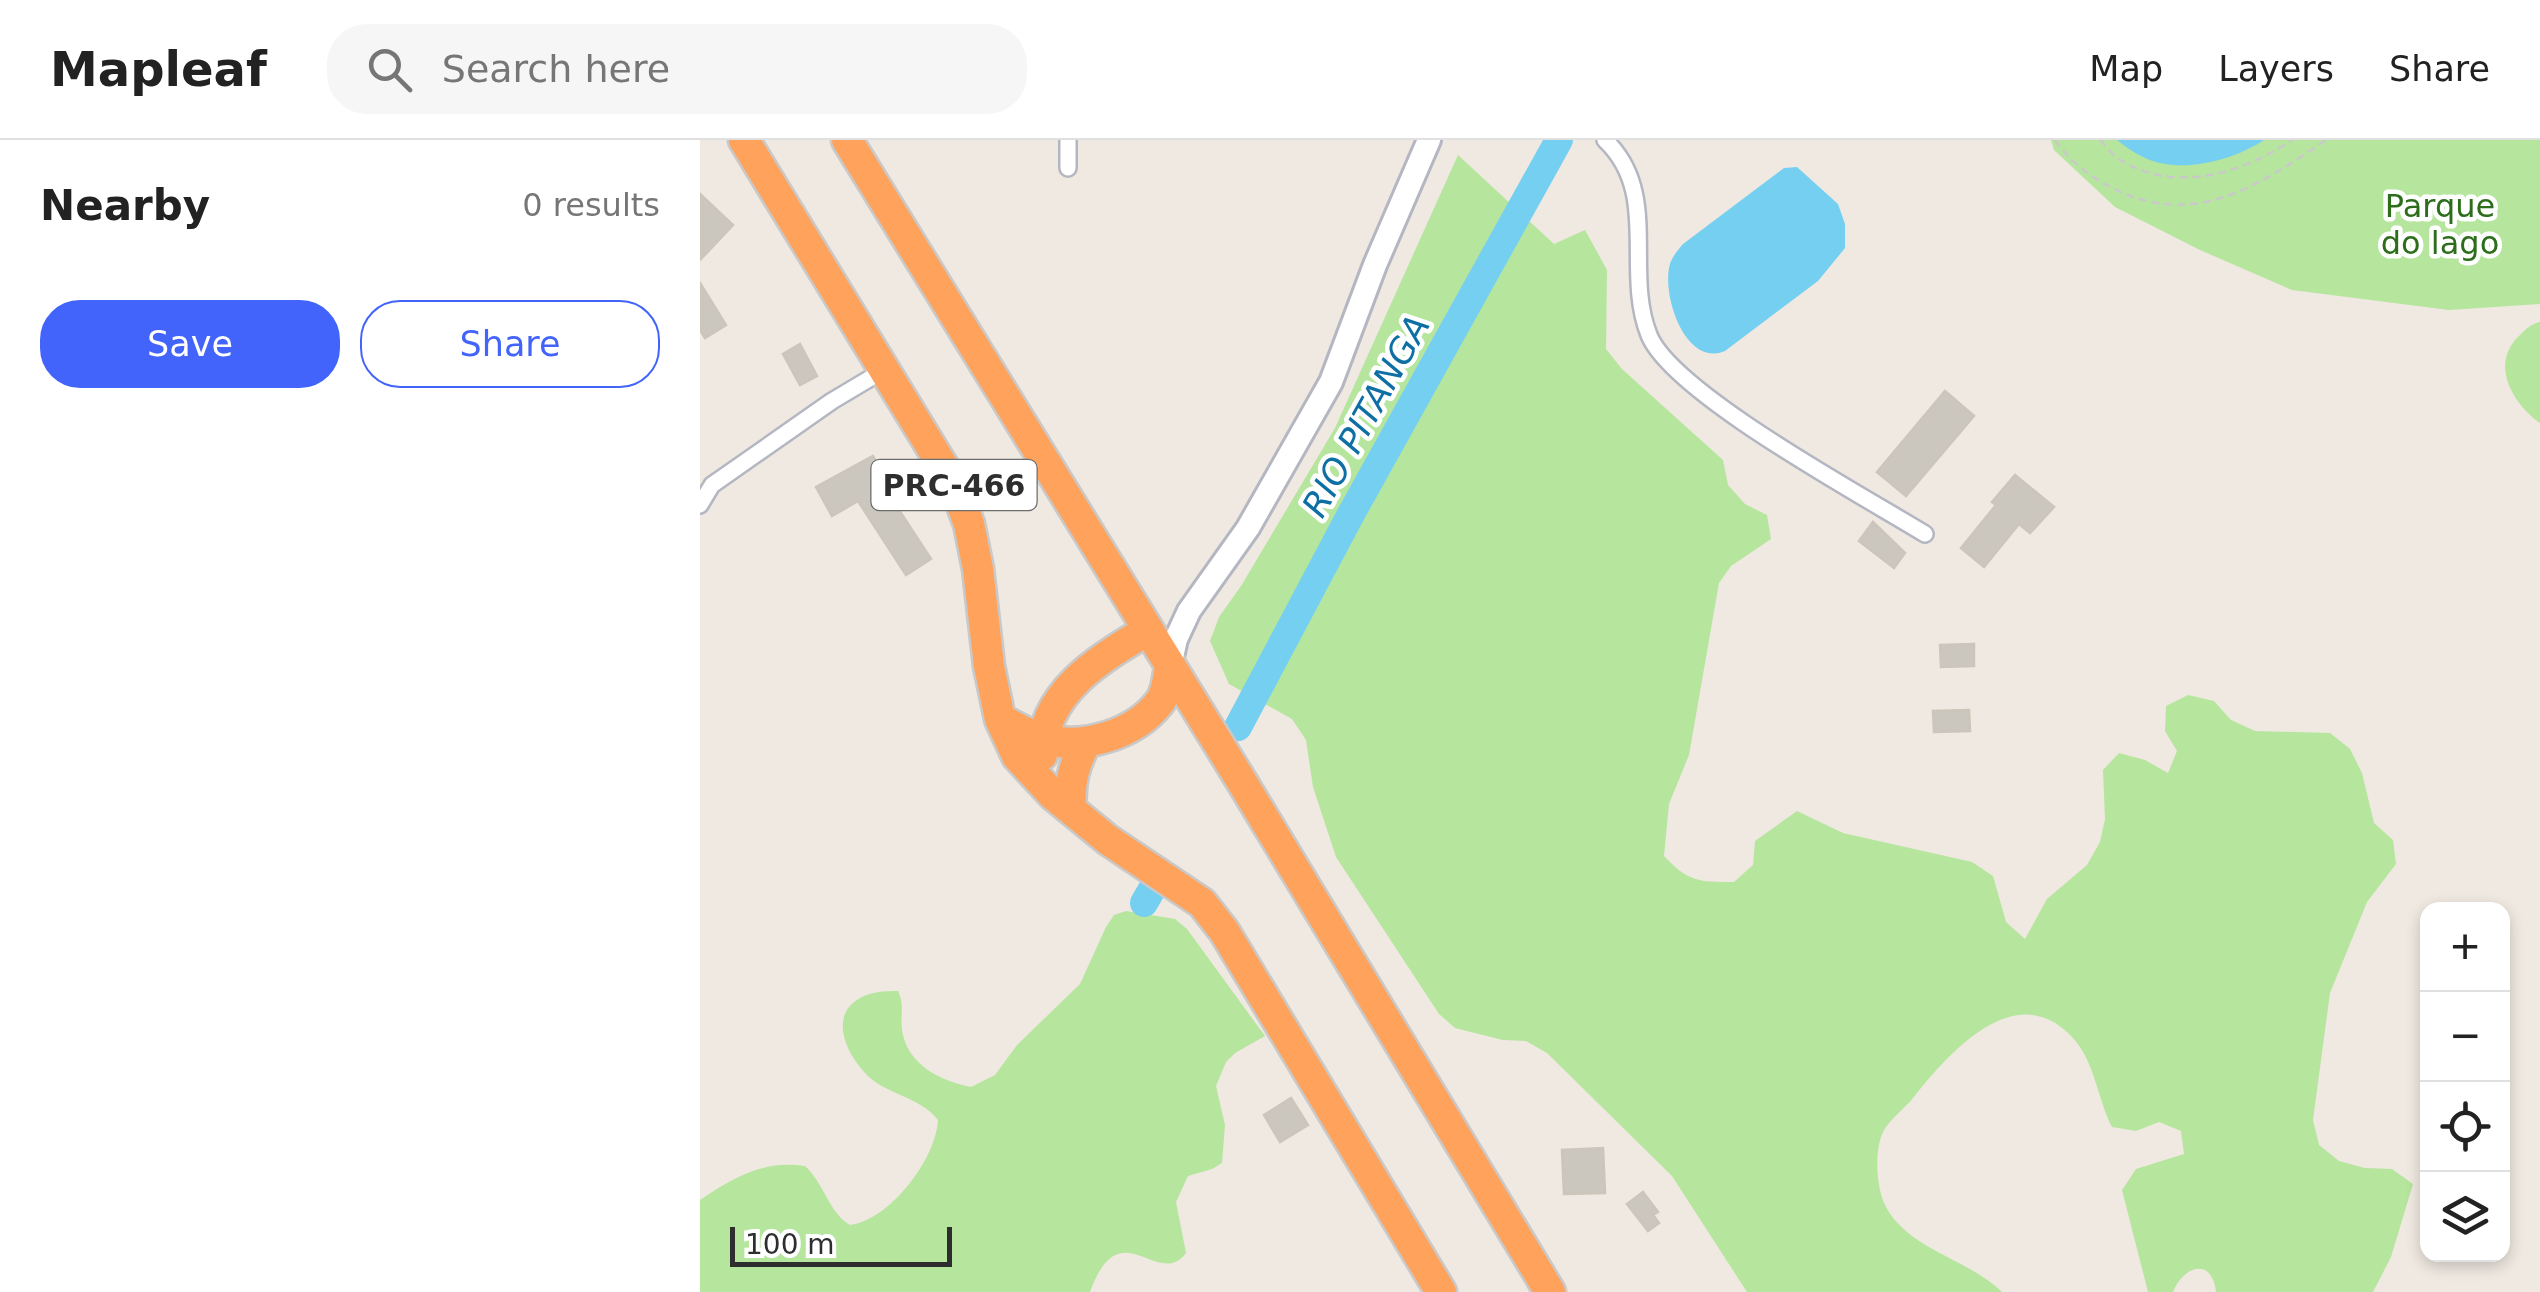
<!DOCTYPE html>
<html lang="en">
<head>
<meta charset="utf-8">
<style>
  :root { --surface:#fff; --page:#f6f6f6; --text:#222; --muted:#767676; --line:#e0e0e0; --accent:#4264fb }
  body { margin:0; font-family:"DejaVu Sans",sans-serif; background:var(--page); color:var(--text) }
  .controls { position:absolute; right:30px; bottom:30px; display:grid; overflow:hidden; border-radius:20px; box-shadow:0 5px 15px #0003 }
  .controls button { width:90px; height:90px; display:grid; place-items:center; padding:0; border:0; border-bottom:2px solid var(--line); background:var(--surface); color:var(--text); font:50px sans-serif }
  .scale { position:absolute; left:30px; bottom:25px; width:222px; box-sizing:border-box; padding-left:10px; border:5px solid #2e2e2e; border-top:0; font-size:28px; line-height:35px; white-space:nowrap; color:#2e2e2e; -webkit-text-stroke:8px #fff; paint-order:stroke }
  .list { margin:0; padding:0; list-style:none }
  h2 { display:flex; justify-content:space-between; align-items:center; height:130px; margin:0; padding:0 40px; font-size:42px }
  h2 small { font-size:32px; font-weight:400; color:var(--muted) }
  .actions { display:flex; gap:20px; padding:30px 40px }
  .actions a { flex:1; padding:22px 0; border:2px solid var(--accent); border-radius:40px; text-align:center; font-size:35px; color:var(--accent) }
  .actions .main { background:var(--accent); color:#fff }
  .icon { flex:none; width:55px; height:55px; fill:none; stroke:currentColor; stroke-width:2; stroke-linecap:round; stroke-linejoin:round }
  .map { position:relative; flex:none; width:1840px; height:1152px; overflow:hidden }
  header { display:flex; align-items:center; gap:60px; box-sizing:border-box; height:140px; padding:0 50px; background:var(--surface); border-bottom:2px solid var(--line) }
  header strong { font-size:48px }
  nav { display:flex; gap:55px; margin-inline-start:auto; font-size:35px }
  .search { width:700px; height:90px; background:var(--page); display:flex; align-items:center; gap:25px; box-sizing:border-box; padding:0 35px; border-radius:40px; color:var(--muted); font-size:38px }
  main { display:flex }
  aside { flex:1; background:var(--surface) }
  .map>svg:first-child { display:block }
  .green { fill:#b6e59e }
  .water { fill:#75cff0 }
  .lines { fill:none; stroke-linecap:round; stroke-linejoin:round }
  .river { stroke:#75cff0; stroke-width:28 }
  .building { fill:#cbc7bf; stroke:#cbc5ba; stroke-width:2.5 }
  .street-casing { stroke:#b4b7c1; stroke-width:20 }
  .secondary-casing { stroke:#b4b7c1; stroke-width:28 }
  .highway-casing { stroke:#c9c9c9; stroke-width:35 }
  .path { stroke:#c9c9c9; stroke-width:2.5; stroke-dasharray:8 5; stroke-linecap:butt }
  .street { stroke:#fff; stroke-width:15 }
  .secondary { stroke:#fff; stroke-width:22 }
  .highway { stroke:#ffa35c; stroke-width:30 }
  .labels { text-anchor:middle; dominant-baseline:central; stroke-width:9; stroke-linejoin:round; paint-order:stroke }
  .shield { fill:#fff; stroke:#6d6d6d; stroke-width:2.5 }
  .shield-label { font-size:30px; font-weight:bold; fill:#2e2e2e }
  .park-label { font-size:32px; fill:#2c6e1b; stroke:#fff }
  .water-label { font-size:35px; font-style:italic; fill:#0d6fa3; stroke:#fff }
</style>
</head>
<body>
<header>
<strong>Mapleaf</strong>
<div class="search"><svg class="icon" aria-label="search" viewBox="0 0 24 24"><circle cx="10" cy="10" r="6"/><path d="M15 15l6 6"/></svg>Search here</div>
<nav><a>Map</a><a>Layers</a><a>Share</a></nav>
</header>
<main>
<aside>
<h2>Nearby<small>0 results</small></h2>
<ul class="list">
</ul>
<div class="actions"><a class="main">Save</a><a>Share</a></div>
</aside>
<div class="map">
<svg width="1840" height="1152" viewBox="0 0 1840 1152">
  <rect width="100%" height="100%" fill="#efe9e1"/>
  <path class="green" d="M1351 0H1840V164L1749 170 1592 150 1500 110 1415 67 1354 10Z
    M758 15 854 104 885 90 907 130 906 209 922 229 1023 320 1028 345 1045 364 1067 375 1071 399 1031 426 1019 443 989 615 969 664 964 716C988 742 999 742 1034 742L1053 725 1055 701 1097 671 1143 693 1272 722 1293 736 1306 782 1325 799 1347 759 1387 725 1400 702 1405 679 1403 630 1419 613 1445 620 1468 633 1477 611 1465 591 1466 566 1488 555 1514 561 1531 580 1555 591 1630 593 1650 609 1662 633 1674 683 1693 700 1696 724 1667 762 1630 853 1613 980 1619 1005 1639 1021 1665 1028 1692 1029 1713 1044 1691 1117 1673 1152H1516C1512 1117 1484 1125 1473 1152H1448L1422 1050 1436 1029 1484 1014 1481 991 1459 982 1436 991 1412 987C1397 958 1395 921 1372 897 1315 836 1248 914 1213 958 1204 969 1189 980 1183 992 1174 1011 1176 1049 1186 1067 1209 1110 1269 1119 1302 1152H1047L972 1036 847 913 826 901 803 900 755 888 739 874 636 717 613 647 606 600 592 579 529 544 510 501 519 477 541 446 635 288Z
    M1840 182V283C1812 263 1789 223 1820 195 1827 188 1831 184 1840 182Z
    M426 771 475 779 487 789 565 896 535 913 526 922 516 946 525 985 522 1023 512 1029 488 1036 476 1062 486 1113C458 1151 420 1068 390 1152H0V1060C34 1037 63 1020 105 1026 124 1043 129 1073 150 1085 190 1080 236 1019 238 980 220 956 185 955 165 933 128 892 136 849 198 851 205 865 200 875 202 890 207 925 241 941 271 947L295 935 317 905 380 844 406 787 414 775Z"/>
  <path class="water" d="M1417 0H1564C1532 21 1479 35 1443 17 1434 13 1425 6 1417 0Z
    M1097 27 1138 64 1145 84V108L1118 141 1025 211C985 228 961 154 970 124 972 117 978 110 983 104L1084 28Z"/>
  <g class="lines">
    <path class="river" d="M538 587 651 374 859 0
      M444 763 455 744"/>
  </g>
  <path class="building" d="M0 54 33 85 0 120Z
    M0 143 26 185 5 198 0 190Z
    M100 204 117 236 100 245 83 214Z
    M1245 251 1274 276 1206 356 1177 332Z
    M173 316 189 344 184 347 231 419 206 435 158 361 132 376 116 347Z
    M1315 335 1354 367 1330 393 1319 384 1284 427 1261 408 1296 365 1292 362Z
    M1173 382 1205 413 1194 428 1159 401Z
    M1274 504V526L1241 527 1240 505Z
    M1269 570 1270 591 1234 592 1233 571Z
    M591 958 608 985 580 1002 564 975Z
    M903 1008 905 1053 864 1054 862 1010Z
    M943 1052 958 1072 953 1075 959 1083 948 1091 927 1064Z"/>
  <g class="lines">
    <g class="street-casing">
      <path id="street" d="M905 0C961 53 923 130 949 195 972 253 1165 357 1225 394
        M368 28V0
        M0 365 12 345 132 261 184 230"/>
    </g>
    <g class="secondary-casing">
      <path id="secondary" d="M470 526 476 499 489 471 548 388 631 242 675 125 729 0"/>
    </g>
    <g class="highway-casing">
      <path id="highway" d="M44 0 255 346 269 384 278 429 289 526 300 579 317 616 353 655 408 700 502 763 524 791 741 1152
        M147 0 542 642 850 1152
        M300 579C314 586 328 595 343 599 382 610 434 595 459 563 467 554 468 538 470 526
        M342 615C342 554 399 518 447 491
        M371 668C369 642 374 625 386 602"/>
    </g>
    <path class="path" d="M1355 0C1369 21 1392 38 1414 49 1496 89 1559 45 1626 0
      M1400 0C1407 7 1414 17 1422 21 1478 54 1542 33 1592 0"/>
    <use href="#street" class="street"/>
    <use href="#secondary" class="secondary"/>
    <use href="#highway" class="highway"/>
  </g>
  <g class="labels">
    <rect class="shield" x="171.5" y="320" width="165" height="50" rx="8"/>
    <g class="shield-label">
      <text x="254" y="345">PRC-466</text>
    </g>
    <g class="park-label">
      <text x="1740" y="66">Parque<tspan x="1740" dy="37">do lago</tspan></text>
    </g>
    <g class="water-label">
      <text transform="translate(666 276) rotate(-61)">RIO PITANGA</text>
    </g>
  </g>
</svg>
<div class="controls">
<button>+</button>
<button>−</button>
<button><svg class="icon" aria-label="locate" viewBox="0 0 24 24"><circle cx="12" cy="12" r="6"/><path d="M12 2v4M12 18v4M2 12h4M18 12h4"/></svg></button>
<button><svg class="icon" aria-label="layers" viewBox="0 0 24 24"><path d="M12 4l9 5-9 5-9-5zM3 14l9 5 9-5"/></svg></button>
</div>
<div class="scale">100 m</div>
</div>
</main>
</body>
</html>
